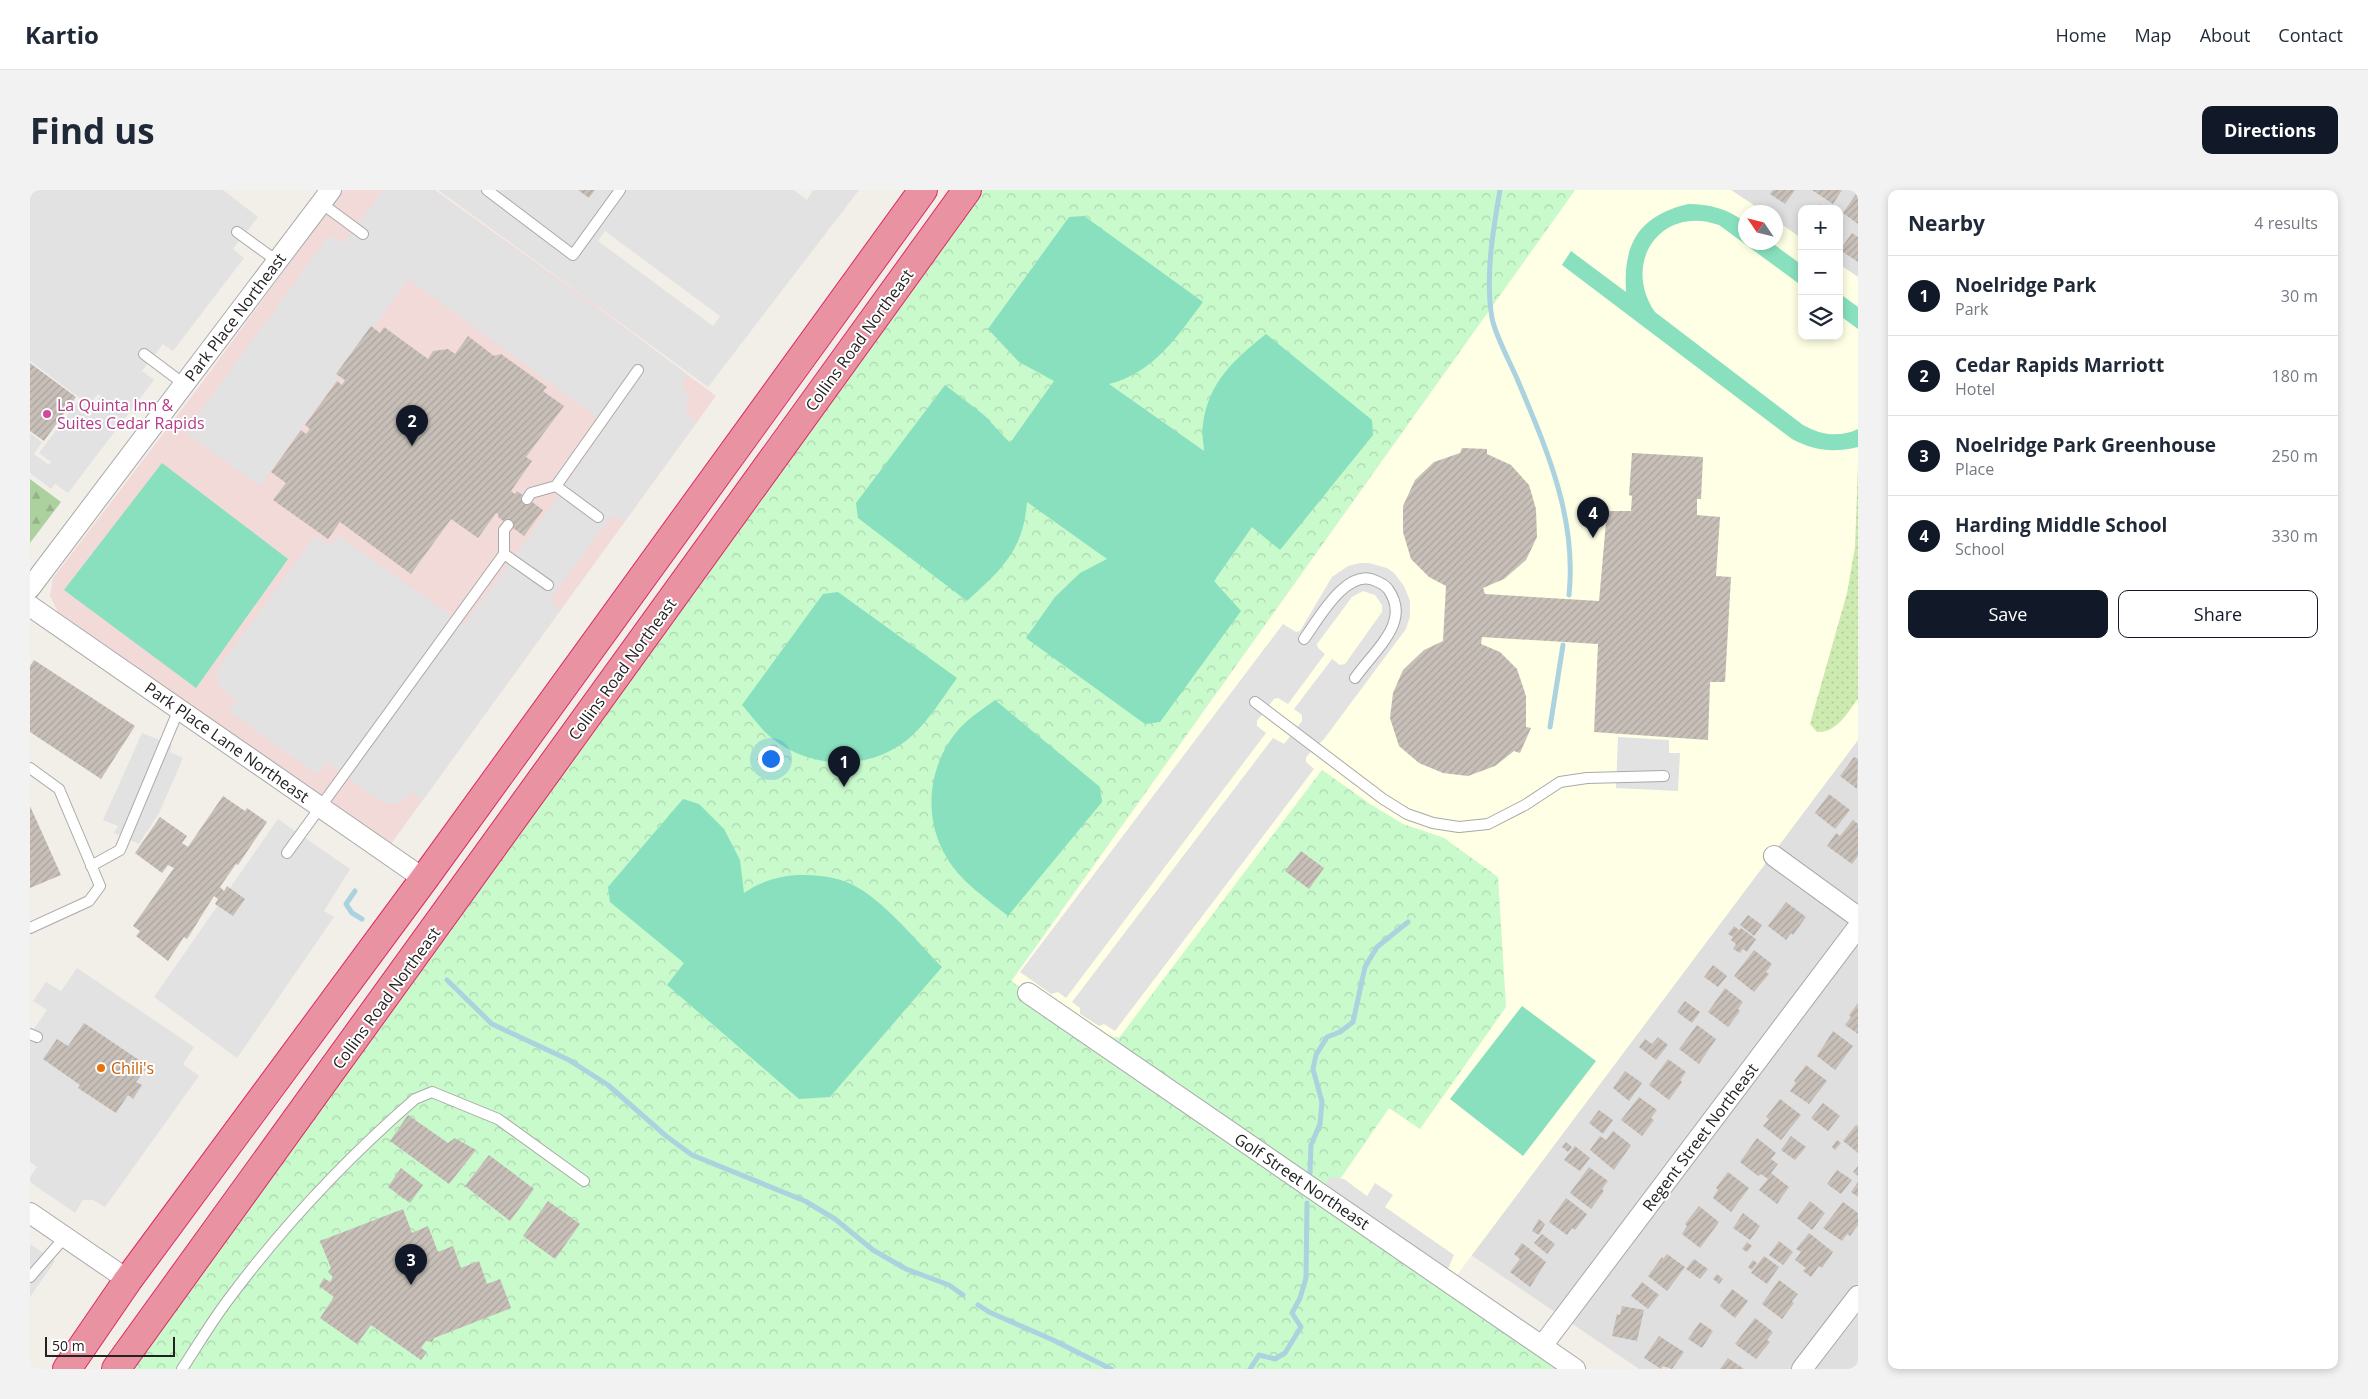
<!DOCTYPE html>
<html lang="en">
<head>
<meta charset="utf-8">
<style>
  :root { --surface:#fff; --page:#f2f2f3; --text:#1f2937; --muted:#747a83; --line:#e0e1e3; --accent:#111827 }
  body { margin:0; font-family:"Open Sans",sans-serif; background:var(--page); color:var(--text) }
  .controls { position:absolute; right:15px; top:15px; display:grid; overflow:hidden; border-radius:10px; box-shadow:0 2px 8px #0003 }
  .controls button { width:45px; height:45px; display:grid; place-items:center; padding:0; border:0; border-bottom:1px solid var(--line); background:var(--surface); color:var(--text); font:25px sans-serif }
  .compass { position:absolute; left:1708px; top:15px; width:45px; height:45px; border-radius:50%; background:var(--surface); box-shadow:0 2px 8px #0003; rotate:305deg }
  .scale { position:absolute; left:15px; bottom:12px; width:130px; box-sizing:border-box; padding-left:5px; border:2px solid #222; border-top:0; font-size:14px; line-height:18px; white-space:nowrap; color:#222; -webkit-text-stroke:4px #fff; paint-order:stroke }
  .you { position:absolute; left:740px; top:568px; width:18px; height:18px; margin:-12px; border:4px solid #fff; border-radius:50%; background:#1a73e8; box-shadow:0 0 0 8px #1a73e833 }
  .badge { display:grid; place-items:center; width:32px; height:32px; border-radius:50%; background:var(--accent); color:#fff; font-size:16px; font-weight:700 }
  .pin { position:absolute; translate:-50% -41px; filter:drop-shadow(0 1px 2px #0008) }
  .pin::after { content:''; position:absolute; top:26px; width:18px; height:15px; background:inherit; clip-path:polygon(0 0,100% 0,50% 100%) }
  .list { margin:0; padding:0; list-style:none }
  h2 { display:flex; justify-content:space-between; align-items:center; height:65px; margin:0; padding:0 20px; font-size:21px }
  h2 small { font-size:16px; font-weight:400; color:var(--muted) }
  .list li { display:grid; grid-template-columns:32px 1fr auto; gap:15px; align-items:center; box-sizing:border-box; height:80px; padding:0 20px; border-top:1px solid var(--line) }
  .list b { display:block; font-size:19px; white-space:nowrap }
  .list p { margin:0; font-size:16px; white-space:nowrap; color:var(--muted) }
  .list em { font-size:16px; font-style:normal; color:var(--muted) }
  .actions { display:flex; gap:10px; padding:15px 20px }
  .actions a { flex:1; padding:11px 0; border:1px solid var(--accent); border-radius:10px; text-align:center; font-size:18px; color:var(--accent) }
  .actions .main { background:var(--accent); color:#fff }
  .icon { flex:none; width:28px; height:28px; fill:none; stroke:currentColor; stroke-width:2; stroke-linecap:round; stroke-linejoin:round }
  .map { position:relative; flex:none; width:1828px; height:1179px; overflow:hidden; border-radius:10px }
  header { display:flex; align-items:center; gap:30px; box-sizing:border-box; height:70px; padding:0 25px; background:var(--surface); border-bottom:1px solid var(--line) }
  header strong { font-size:24px }
  nav { display:flex; gap:28px; margin-inline-start:auto; font-size:18px }
  .intro { display:flex; align-items:center; justify-content:space-between; box-sizing:border-box; height:120px; padding:0 30px }
  h1 { margin:0; font-size:35px }
  .button { padding:12px 22px; border-radius:10px; background:var(--accent); color:#fff; font-size:18px; font-weight:700 }
  main { display:flex; gap:30px; padding:0 30px }
  aside { flex:1; background:var(--surface); border-radius:10px; box-shadow:0 2px 8px #0003 }
  .map>svg:first-child { display:block }
  .residential { fill:#e0dfdf }
  .commercial { fill:#f2dad9 }
  .education { fill:#ffffe5 }
  .grass { fill:url(#grass-dots) }
  .forest { fill:url(#forest-firs) }
  .park { fill:url(#park-crowns) }
  .pitch { fill:#88e0be }
  .parking { fill:#e2e2e2; fill-rule:evenodd }
  .lines { fill:none; stroke-linecap:round; stroke-linejoin:round }
  .stream { stroke:#aad3df; stroke-width:5 }
  .building { fill:url(#building-hatch) }
  .lane-casing { stroke:#a9a9a9; stroke-width:12 }
  .street-casing { stroke:#a9a9a9; stroke-width:22 }
  .highway-casing { stroke:#dc2a67; stroke-width:30 }
  .lane { stroke:#fff; stroke-width:10 }
  .street { stroke:#fff; stroke-width:20 }
  .highway { stroke:#e892a2; stroke-width:28 }
  .hotel-dot { fill:#d1479c; stroke:#fff; stroke-width:2 }
  .food-dot { fill:#e8710a; stroke:#fff; stroke-width:2 }
  .labels { text-anchor:middle; dominant-baseline:central; stroke-width:4; stroke-linejoin:round; paint-order:stroke }
  .street-label { font-size:16px; fill:#222; stroke:#fff }
  .hotel-label { font-size:16px; fill:#b23c85; stroke:#fff; text-anchor:start }
  .food-label { font-size:16px; fill:#c56008; stroke:#fff; text-anchor:start }
</style>
</head>
<body>
<header>
<strong>Kartio</strong>
<nav><a>Home</a><a>Map</a><a>About</a><a>Contact</a></nav>
</header>
<div class="intro"><h1>Find us</h1><a class="button">Directions</a></div>
<main>
<div class="map">
<svg width="1828" height="1179" viewBox="0 0 1828 1179">
  <defs>
    <pattern id="grass-dots" width="8" height="8" patternUnits="userSpaceOnUse" patternTransform="scale(1.25)"><rect width="8" height="8" fill="#cdebb0"/><path d="M2 2h.1M6 6h.1" fill="none" stroke="#b0c997" stroke-width="1.8" stroke-linecap="round"/></pattern>
    <pattern id="forest-firs" width="22" height="20" patternUnits="userSpaceOnUse" patternTransform="scale(1.25)"><rect width="22" height="20" fill="#add19e"/><path d="M5 1l3.5 6h-7zM16 11l3.5 6h-7z" fill="#95b388"/></pattern>
    <pattern id="park-crowns" width="20" height="18" patternUnits="userSpaceOnUse" patternTransform="scale(1.25)"><rect width="20" height="18" fill="#c8facc"/><path d="M2 6a3 3 0 1 1 6 0M12 15a3 3 0 1 1 6 0" fill="none" stroke="#acd6af"/></pattern>
    <pattern id="building-hatch" width="6" height="6" patternUnits="userSpaceOnUse" patternTransform="scale(1.25)"><rect width="6" height="6" fill="#c7bfb8"/><path d="M-1 1l2-2M0 6l6-6M5 7l2-2" fill="none" stroke="#aba49e"/></pattern>
  </defs>
  <rect width="100%" height="100%" fill="#f2efe9"/>
  <path class="residential" d="M1701 0H1828V87L1809 74V19H1772V49L1746 30V22H1734Z
    M1828 550V1179H1609L1441 1065Z"/>
  <path class="commercial" d="M313 0H405L557 109 686 206 361 654 28 422 20 406 23 388 171 194Z"/>
  <path class="education" d="M1545 0H1701L1734 22H1716V52H1746V30L1772 49V146H1809V74L1828 87V550L1421 1093 1297 1008 1359 918 1390 938 1414 648 1373 634 1340 614 1292 580 1089 848 1052 840 981 792Z"/>
  <path class="grass" d="M1828 276V509C1817 523 1807 543 1787 542L1780 534 1817 403 1825 357Z"/>
  <path class="forest" d="M0 289 31 312 0 353Z"/>
  <path class="park" d="M937 0H1545L981 791 1052 840 1089 848 1292 580 1340 614 1373 634 1414 648 1468 687 1476 817 1390 939 1359 918 1297 1008 1545 1179H86Z"/>
  <path class="pitch" d="M1658 14C1680 14 1698 19 1715 32L1716 52 1742 53 1772 75V96L1689 35C1631 14 1591 73 1625 122L1773 235C1791 245 1809 248 1828 239V257C1803 263 1785 261 1762 249L1532 75 1541 61 1596 102C1593 53 1609 26 1658 14Z
    M1054 26 1173 112C1147 147 1123 183 1079 194L1174 261C1174 253 1171 243 1173 234 1179 191 1204 170 1236 144L1342 230 1343 245 1250 360 1222 337 1184 391 1211 421 1130 532 1115 534 996 448 1025 407 1050 383 1077 369 997 312C993 361 972 379 937 411L828 328 826 313 915 195 954 225 980 253 1024 191 989 172 958 139 1039 27Z
    M1809 103 1828 117V139L1809 125Z
    M132 273 258 369 166 498 34 400Z
    M808 402 927 488C911 510 895 537 873 553 834 581 780 578 743 549 732 541 722 526 712 515L793 404Z
    M965 510 1070 597 1072 612 978 726C957 709 931 692 917 668 892 628 898 574 929 539 939 528 953 519 965 510Z
    M653 609 669 614 694 639 710 670 714 703C729 692 749 686 768 685 786 685 804 686 821 694 854 710 886 751 912 777L800 907 769 909 637 795 654 773 580 712 578 697Z
    M1492 816 1566 871 1493 966 1420 909Z"/>
  <path class="parking" d="M0 0H193L228 27 203 59 214 68 143 161 133 154 112 181 124 190 38 303 25 294 21 299 0 283V243L12 252 4 264 19 275 21 272 9 263 48 211 60 221 71 206 68 204 59 215 0 171Z
    M353 0H404L658 185 651 193 659 207 655 222 666 233 594 332 582 325 520 409 530 420 393 610 383 603 366 614 349 611 296 572 287 584 199 521 206 510 189 496 187 480 285 346 301 355 309 346 434 435 525 311 577 234 378 89 230 296 155 242 299 46 313 53Z
    M408 0H548L559 8 565 0H764L777 10 783 0H829L678 197ZM575 41 690 126 683 136 568 51Z
    M1330 373H1339L1357 378 1364 383 1374 396 1380 411V426L1376 439 1294 549 1276 567V572L1284 579 1085 841 1074 834 1069 836 1050 824V818L1042 812 1243 548 1254 554 1272 531V525L1264 519 1302 469 1310 475 1315 474 1352 422V415L1345 405 1333 401 1322 407 1287 454 1288 458 1295 464 1258 514 1248 508 1244 509 1227 531V536L1236 543 1036 808 1028 802 1021 804 990 782 1253 434 1266 442 1270 441 1302 387 1318 376Z
    M112 543 142 555 140 562 153 568 129 623 109 654 84 643 88 636 73 630Z
    M1588 547 1639 550V563H1650L1648 601 1586 598Z
    M248 629 320 679 294 721 304 727 207 868 124 807Z
    M47 778 164 857 153 874 169 886 75 1017 63 1010H53L45 1023 0 992V987L7 977 0 972V845L17 820 3 811 16 792 31 801Z
    M1300 987 1314 989 1337 1006 1345 993 1363 1005 1355 1017 1424 1065 1414 1088 1289 1003Z
    M0 1054 25 1071 0 1107Z"/>
  <g class="lines">
    <path class="stream" d="M1470 0C1463 40 1455 87 1462 128 1465 145 1481 174 1488 191 1517 260 1547 328 1539 405
      M1520 537 1533 455
      M325 701 316 714 322 723 332 729
      M417 790 462 834 539 870 578 895 636 946 662 965 775 1011 805 1029 843 1060 876 1079 919 1095 933 1105
      M1280 983 1281 955 1290 934 1292 912 1283 879 1286 865 1297 847 1310 842 1323 832 1335 777 1347 757 1378 732
      M948 1115 959 1122 1023 1150 1081 1179
      M1220 1179 1229 1165 1245 1169 1255 1163 1271 1137 1262 1123 1270 1108 1276 1088 1277 1013"/>
  </g>
  <path class="building" d="M548 0H565L559 8Z
    M1743 0H1765L1755 14 1740 4Z
    M1782 0H1812L1803 14Z
    M1828 1V34L1813 23Z
    M1790 14 1797 19H1786Z
    M1822 43 1828 47V72L1810 60Z
    M341 136 350 143 354 137 398 169 403 161 418 159 425 164 438 146 464 166 471 164 517 197 513 201 534 216 496 267 502 271 481 301 485 304 487 301 513 320 494 346 468 327 469 325 466 323 448 348 421 329 381 384 310 332 298 349 243 310 256 293 241 282 271 240 276 244 280 239 275 235 307 191 312 195 315 190 306 184Z
    M0 173 46 207 14 251 0 241Z
    M1432 258 1457 259V264L1481 275 1499 295 1506 319 1507 347 1496 370 1474 389 1453 398 1455 404 1569 411 1577 321H1601L1602 306 1599 305 1602 263 1673 267 1671 309H1667V325L1690 327 1686 386 1701 387 1695 492H1680L1678 550 1564 542 1568 454 1452 447 1451 454 1470 462 1487 479 1496 506V537L1501 538 1490 563 1484 561 1465 576 1438 586 1413 583 1389 573 1369 556 1360 528 1363 503 1373 480 1394 460 1413 451 1416 396 1399 387 1381 369 1373 342V316L1385 290 1404 272 1430 263Z
    M4 470 105 536 71 589 0 542V476Z
    M1824 567 1828 569 1827 599 1810 586Z
    M1799 604 1820 620 1805 639 1785 623Z
    M193 606 215 621 217 618 237 632 208 675 206 674 190 697 194 701 197 696 215 709 203 726 185 714 188 709 184 706 157 749 154 747 138 771 106 746 110 741 103 736 144 678 138 675 132 683 105 663 130 627 157 646 152 653 158 657Z
    M0 616 31 685 0 698Z
    M1823 630 1828 634V666L1822 674 1797 656 1806 643 1810 646Z
    M1271 661 1294 678 1279 699 1255 681Z
    M1756 712 1776 727 1763 745 1761 743 1756 750 1738 736Z
    M1718 725 1732 735 1724 746 1710 735Z
    M1704 736 1709 740 1711 738 1726 749 1717 762 1713 759 1710 763 1703 759 1706 754 1701 750 1703 747 1698 744Z
    M1724 760 1742 774 1736 782 1739 784 1724 802 1704 786Z
    M1683 775 1697 786 1688 797 1674 787Z
    M1695 798 1713 812 1708 819 1710 821 1698 837 1678 822Z
    M1655 811 1670 822 1662 833 1647 822Z
    M1828 813V844L1815 835 1821 827 1819 825Z
    M54 833 118 876 106 892 112 895 103 909 98 905 86 923 48 898 50 895 13 869 27 849 38 856Z
    M1667 835 1686 849 1669 874 1649 859Z
    M1803 841 1823 856 1805 880 1787 866Z
    M1628 847 1638 855 1626 870 1609 857 1615 849 1622 854Z
    M1638 869 1656 882 1650 890 1652 892 1639 910 1619 895Z
    M1776 875 1797 891 1779 914 1760 901 1766 893 1764 891Z
    M1595 881 1612 893 1599 911 1583 898Z
    M1609 907 1627 920 1621 928 1624 930 1612 946 1591 930Z
    M1750 909 1771 925 1751 950 1733 936 1739 929 1736 927Z
    M1793 913 1810 926 1798 941 1781 928Z
    M1569 920 1583 930 1573 944 1559 933Z
    M378 925 418 953 425 948 446 960 419 994 360 951Z
    M1826 935 1828 936V963L1813 951Z
    M1583 941 1601 955 1584 980 1560 960 1570 946 1576 950Z
    M1761 946 1776 957 1765 970 1751 960Z
    M1727 948 1746 963 1741 969 1748 974 1741 983 1759 997 1747 1014 1729 1000 1738 989 1731 984 1728 986 1710 972Z
    M1807 950 1811 953 1805 960 1802 957Z
    M1536 952 1542 957 1538 962 1532 957Z
    M1545 956 1560 968 1550 981 1534 970Z
    M459 965 504 999 480 1031 435 996Z
    M1828 976V986L1823 982Z
    M1559 977 1578 991 1572 999 1574 1001 1561 1019 1540 1003Z
    M371 978 393 995 380 1013 358 997Z
    M1807 980 1822 990 1811 1004 1797 994Z
    M1698 982 1719 998 1701 1022 1683 1008 1688 1000 1686 998Z
    M1828 992V1007L1821 1002Z
    M1536 1008 1557 1024 1545 1040 1542 1038 1537 1045 1519 1032Z
    M518 1011 550 1034 525 1069 493 1046Z
    M1780 1011 1795 1023 1782 1040 1767 1028Z
    M1813 1012 1828 1023V1035L1820 1046 1817 1044 1812 1051 1793 1038Z
    M1669 1016 1689 1032 1670 1058 1652 1044 1657 1036 1655 1034Z
    M373 1019 382 1043 398 1036 408 1062 423 1056 431 1078 449 1071 457 1094 470 1089 481 1118 404 1148 402 1152 396 1151 391 1158 397 1162 391 1170 341 1135 327 1154 290 1128 304 1107 289 1096 294 1088 300 1092 303 1087 298 1082 301 1078 290 1051Z
    M1713 1023 1730 1036 1720 1050 1703 1038Z
    M1509 1029 1515 1034 1509 1045 1502 1041Z
    M1779 1043 1803 1062 1792 1078 1789 1076 1781 1087 1773 1081 1776 1078 1765 1070 1771 1062 1766 1059Z
    M1512 1044 1525 1054 1517 1064 1504 1053Z
    M1749 1051 1763 1062 1753 1075 1739 1065Z
    M1717 1052 1722 1056 1717 1062 1712 1059Z
    M1492 1053 1516 1072 1500 1097 1480 1082 1490 1069 1484 1064Z
    M1637 1064 1655 1077 1637 1101 1618 1086 1632 1067 1633 1069Z
    M1734 1066 1749 1077 1737 1094 1721 1083Z
    M1664 1069 1678 1079 1670 1089 1656 1079Z
    M1723 1070 1727 1073 1722 1080 1718 1077Z
    M1687 1084 1693 1089 1689 1094 1683 1089Z
    M1749 1090 1768 1104 1762 1111 1764 1113 1752 1129 1732 1114Z
    M1612 1092 1629 1105 1618 1119 1601 1106Z
    M1702 1099 1718 1111 1705 1128 1690 1116Z
    M1592 1116 1614 1120 1607 1151 1582 1146 1587 1124 1590 1125Z
    M1725 1128 1743 1142 1737 1150 1740 1152 1726 1169 1705 1154Z
    M1670 1132 1683 1141 1672 1158 1658 1149Z
    M1629 1146 1654 1162 1642 1179 1633 1176 1631 1179 1614 1168Z
    M1698 1168 1714 1179H1690Z"/>
  <g class="lines">
    <g class="lane-casing">
      <path id="lane" d="M457 0 543 65 590 0
        M291 13 333 44
        M207 42 247 71
        M114 164 154 194
        M526 296 568 327
        M497 309 501 303 526 296 608 180
        M474 364 518 395
        M1274 449C1288 430 1317 376 1346 391 1351 393 1355 395 1358 399 1365 409 1368 420 1364 432 1359 450 1336 472 1325 488
        M1225 512 1353 609 1377 624 1403 633 1429 637 1458 634 1495 615 1530 592 1557 588 1634 586
        M0 578 29 599 70 696 59 711 0 738
        M257 663 474 364V340L478 335
        M61 676 90 660 149 519
        M0 844 7 847
        M0 1087 35 1047
        M152 1179C168 1155 183 1129 201 1106 255 1034 317 968 385 909L402 902 468 929 554 991"/>
    </g>
    <g class="street-casing">
      <path id="street" d="M0 398 301 0
        M0 416 394 689
        M1744 666 1828 727
        M998 803 1545 1179
        M0 1023 98 1090
        M1512 1156 1828 737
        M1772 1179 1828 1106"/>
    </g>
    <g class="highway-casing">
      <path id="highway" d="M37 1179 98 1090 394 689 893 0
        M86 1179 937 0"/>
    </g>
    <use href="#lane" class="lane"/>
    <use href="#street" class="street"/>
    <use href="#highway" class="highway"/>
  </g>
  <circle class="hotel-dot" cx="17" cy="224" r="5"/>
  <circle class="food-dot" cx="71" cy="878" r="5"/>
  <g class="labels">
    <g class="street-label">
      <text transform="translate(205 127) rotate(-53)">Park Place Northeast</text>
      <text transform="translate(829 150) rotate(-54)">Collins Road Northeast</text>
      <text transform="translate(592 479) rotate(-54)">Collins Road Northeast</text>
      <text transform="translate(197 552) rotate(35)">Park Place Lane Northeast</text>
      <text transform="translate(356 808) rotate(-54)">Collins Road Northeast</text>
      <text transform="translate(1670 947) rotate(-53)">Regent Street Northeast</text>
      <text transform="translate(1272 991) rotate(34)">Golf Street Northeast</text>
    </g>
    <g class="hotel-label">
      <text x="27" y="215">La Quinta Inn &amp;<tspan x="27" dy="18">Suites Cedar Rapids</tspan></text>
    </g>
    <g class="food-label">
      <text x="81" y="878">Chili's</text>
    </g>
  </g>
</svg>
<div class="controls">
<button>+</button>
<button>−</button>
<button><svg class="icon" aria-label="layers" viewBox="0 0 24 24"><path d="M12 4l9 5-9 5-9-5zM3 14l9 5 9-5"/></svg></button>
</div>
<svg class="compass" viewBox="-18 -18 36 36"><path d="M0-13l5 13h-10z" fill="#e53935"/><path d="M0 13l5-13h-10z" fill="#747a83"/></svg>
<div class="scale">50 m</div>
<div class="you"></div>
<div class="pin badge" style="left:814px;top:597px">1</div>
<div class="pin badge" style="left:382px;top:256px">2</div>
<div class="pin badge" style="left:381px;top:1095px">3</div>
<div class="pin badge" style="left:1563px;top:348px">4</div>
</div>
<aside>
<h2>Nearby<small>4 results</small></h2>
<ul class="list">
<li><span class="badge">1</span><div><b>Noelridge Park</b><p>Park</p></div><em>30 m</em></li>
<li><span class="badge">2</span><div><b>Cedar Rapids Marriott</b><p>Hotel</p></div><em>180 m</em></li>
<li><span class="badge">3</span><div><b>Noelridge Park Greenhouse</b><p>Place</p></div><em>250 m</em></li>
<li><span class="badge">4</span><div><b>Harding Middle School</b><p>School</p></div><em>330 m</em></li>
</ul>
<div class="actions"><a class="main">Save</a><a>Share</a></div>
</aside>
</main>
</body>
</html>
